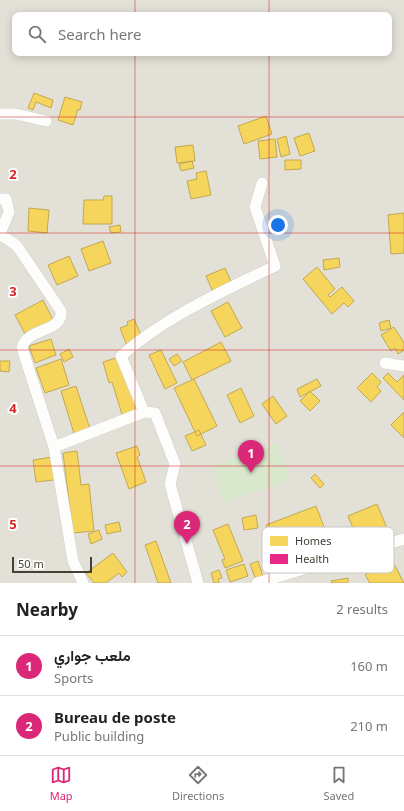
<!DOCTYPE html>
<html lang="en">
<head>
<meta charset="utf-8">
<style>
  :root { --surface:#fff; --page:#f6f6f6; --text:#222; --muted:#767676; --line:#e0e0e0; --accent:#db2777 }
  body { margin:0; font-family:"Noto Sans",Vazirmatn,sans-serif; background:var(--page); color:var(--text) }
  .scale { position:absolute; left:12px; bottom:10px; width:80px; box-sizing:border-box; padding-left:4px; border:2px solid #444036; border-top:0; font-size:11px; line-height:14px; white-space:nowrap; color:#444036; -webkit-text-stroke:3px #fff; paint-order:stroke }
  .you { position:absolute; left:278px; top:225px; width:14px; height:14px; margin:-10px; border:3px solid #fff; border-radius:50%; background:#1a73e8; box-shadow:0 0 0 6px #1a73e833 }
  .badge { display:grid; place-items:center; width:26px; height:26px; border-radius:50%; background:var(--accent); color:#fff; font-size:13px; font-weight:700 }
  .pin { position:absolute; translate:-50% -33px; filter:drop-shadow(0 1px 2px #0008) }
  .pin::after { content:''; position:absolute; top:21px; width:14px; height:12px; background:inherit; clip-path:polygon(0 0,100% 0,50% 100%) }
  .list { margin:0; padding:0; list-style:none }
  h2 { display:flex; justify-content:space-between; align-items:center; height:52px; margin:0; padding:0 16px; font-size:17px }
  h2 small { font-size:13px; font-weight:400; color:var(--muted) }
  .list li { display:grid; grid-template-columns:26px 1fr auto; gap:12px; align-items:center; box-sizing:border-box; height:60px; padding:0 16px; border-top:1px solid var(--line) }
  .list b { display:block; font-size:15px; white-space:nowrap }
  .list p { margin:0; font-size:13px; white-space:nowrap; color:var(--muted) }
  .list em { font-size:13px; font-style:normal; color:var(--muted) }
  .icon { flex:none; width:22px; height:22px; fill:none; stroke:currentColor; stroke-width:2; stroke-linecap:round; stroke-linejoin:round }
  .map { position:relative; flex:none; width:404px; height:583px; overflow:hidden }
  .search { position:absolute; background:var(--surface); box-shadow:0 2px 10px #0003; left:12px; right:12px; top:12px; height:44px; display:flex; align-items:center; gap:10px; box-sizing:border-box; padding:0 14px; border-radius:8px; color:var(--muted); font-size:15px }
  .sheet { height:172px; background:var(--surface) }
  nav { display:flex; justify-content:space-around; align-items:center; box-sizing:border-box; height:56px; border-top:1px solid var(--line); background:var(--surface); font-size:11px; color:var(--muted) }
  nav a { display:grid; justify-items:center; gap:2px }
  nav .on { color:var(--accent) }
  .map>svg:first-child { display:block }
  .residential { fill:#e3e1d7; fill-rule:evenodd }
  .green { fill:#d9e8cc }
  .homes { fill:#f6d55c; stroke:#c1a851 }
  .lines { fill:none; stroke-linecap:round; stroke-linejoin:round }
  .minor-casing { stroke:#cdccc7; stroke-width:12 }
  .minor { stroke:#fdfdfc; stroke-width:11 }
  .grid { fill:none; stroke:#d62828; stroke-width:1; stroke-opacity:0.55 }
  .key { fill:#fff; stroke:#c7c6c3; stroke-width:1 }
  .key-label { font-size:11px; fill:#444036 }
  .grid-label { font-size:13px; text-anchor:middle; font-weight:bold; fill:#d62828; stroke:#fff; stroke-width:4; stroke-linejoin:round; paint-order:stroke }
</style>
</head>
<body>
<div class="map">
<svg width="404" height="583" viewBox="0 0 404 583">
  <rect width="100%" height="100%" fill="#efefea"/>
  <path class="residential" d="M0 0H404V583H0ZM15 15H389V53H15Z"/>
  <path class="green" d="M278 443 290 480 224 503 211 466Z"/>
  <path class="homes" d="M34 93 53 100 51 108 36 102 33 110 28 108Z
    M65 97 82 102 80 110 78 109 73 125 58 120Z
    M266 116 272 134 244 144 238 126Z
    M309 133 315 151 300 156 294 138Z
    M286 136 290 154 281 157 277 139Z
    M275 139 277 157 260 159 258 141Z
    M193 145 195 161 177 163 175 147Z
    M285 160H301V169L285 170Z
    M192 161 194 168 181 171 179 164Z
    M206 171 211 195 191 199 187 181 197 179 196 173Z
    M104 196H112V224H83L84 200H103Z
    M29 208 49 210 47 233 28 231Z
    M404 213V253L391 254 388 215Z
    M120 225 121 232 111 233 109 227Z
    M103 241 111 263 89 271 81 249Z
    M69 256 78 276 57 285 48 265Z
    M339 258 340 267 324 270 323 260Z
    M317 267 335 289 328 295 330 297 342 287 354 301 348 307 344 303 332 314 303 279Z
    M225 268 232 284 213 292 206 276Z
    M43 300 53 320 25 334 15 315Z
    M228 302 242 328 225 337 211 311Z
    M134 319 145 344 129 351 120 328 128 325 127 322Z
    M389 320 391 328 381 331 379 323Z
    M394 327 404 343V350L398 354 395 348 391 351 381 335Z
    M51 339 56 355 35 363 29 346Z
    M221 342 231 361 192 380 183 362Z
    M69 349 73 357 64 362 60 354Z
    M161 350 177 383 165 389 149 355Z
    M177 354 182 361 174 366 169 359Z
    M122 356 140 417 124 421 112 382 109 383 103 362Z
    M61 359 69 385 45 393 36 368Z
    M0 361H10L9 372 0 371Z
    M372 373 381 382 377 387 381 391 371 402 357 388Z
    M388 373 397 382 404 375V400L383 378Z
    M194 379 217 426 197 436 174 388Z
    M317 379 321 386 300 397 297 389Z
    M76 386 91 432 75 437 61 391Z
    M241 388 254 416 240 423 227 395Z
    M310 391 320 401 310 411 300 401Z
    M273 396 287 416 276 424 262 404Z
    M404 412V438L391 425Z
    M199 430 206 445 192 451 185 436Z
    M137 446 140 455 137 457 146 482 129 489 116 453Z
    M77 451 81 485 89 484 94 531 73 533 63 453Z
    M52 457 54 480 36 482 33 460Z
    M315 474 324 484 320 488 311 478Z
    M377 504 389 533 362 544 357 532 355 533 348 516Z
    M316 506 326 532 331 531 336 546 314 555 308 538 294 543 288 529 284 531 288 542 279 546 275 534 270 536 266 525Z
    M256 515 258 528 244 530 242 518Z
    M119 522 121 531 107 534 105 525Z
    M228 524 243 561 225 568 222 560 225 559 213 530Z
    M99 530 102 539 91 544 88 534Z
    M156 541 171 583H158L145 545Z
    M113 553 127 572 122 577 119 573 106 583H94L86 573Z
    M392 560 404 583H370L365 575Z
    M258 561 263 576 255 578 250 564Z
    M244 564 248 576 230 582 226 570Z
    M219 570 222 578 218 579 219 583H214L211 573Z
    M348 578V583H332L331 581Z"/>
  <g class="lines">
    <g class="minor-casing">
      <path id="minor" d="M0 114H16L46 121
        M0 199H6L9 212 0 234
        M0 235 9 240 17 246 61 311C63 333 27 327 22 348L54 447
        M385 363 404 366
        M144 412 121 356C165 317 223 291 275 266L255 207 262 183
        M83 583 73 561 54 447 144 412 155 413 175 464 170 484 198 583
        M257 583 404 539"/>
    </g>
    <use href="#minor" class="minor"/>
  </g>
  <path class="grid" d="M135 0V15M269 0V15M135 53V583M269 53V583M0 117H404M0 233H404M0 350H404M0 466H404"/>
  <rect x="262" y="527" width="132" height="46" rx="6" class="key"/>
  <rect x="270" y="536" width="18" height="10" fill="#f6d55c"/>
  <rect x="270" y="554" width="18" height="10" fill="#e7298a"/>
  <g class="key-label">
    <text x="295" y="545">Homes</text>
    <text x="295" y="563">Health</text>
  </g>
  <g class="grid-label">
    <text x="13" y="179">2</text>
    <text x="13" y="296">3</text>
    <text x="13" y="413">4</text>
    <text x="13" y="529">5</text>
  </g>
</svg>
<div class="scale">50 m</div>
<div class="you"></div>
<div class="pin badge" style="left:251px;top:473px">1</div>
<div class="pin badge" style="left:187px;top:544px">2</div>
<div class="search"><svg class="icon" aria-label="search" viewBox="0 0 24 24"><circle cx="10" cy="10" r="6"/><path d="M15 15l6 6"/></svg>Search here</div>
</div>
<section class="sheet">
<h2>Nearby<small>2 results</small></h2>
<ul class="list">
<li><span class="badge">1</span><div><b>ملعب جواري</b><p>Sports</p></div><em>160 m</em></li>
<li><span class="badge">2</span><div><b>Bureau de poste</b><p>Public building</p></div><em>210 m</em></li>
</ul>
</section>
<nav>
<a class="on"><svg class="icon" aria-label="map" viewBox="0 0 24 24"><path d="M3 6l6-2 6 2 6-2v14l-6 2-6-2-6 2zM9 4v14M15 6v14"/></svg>Map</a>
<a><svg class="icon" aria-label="directions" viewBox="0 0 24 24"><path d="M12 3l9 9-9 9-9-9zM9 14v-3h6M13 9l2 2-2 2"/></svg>Directions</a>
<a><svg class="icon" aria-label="saved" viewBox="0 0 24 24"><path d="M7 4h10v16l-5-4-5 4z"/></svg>Saved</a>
</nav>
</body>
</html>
